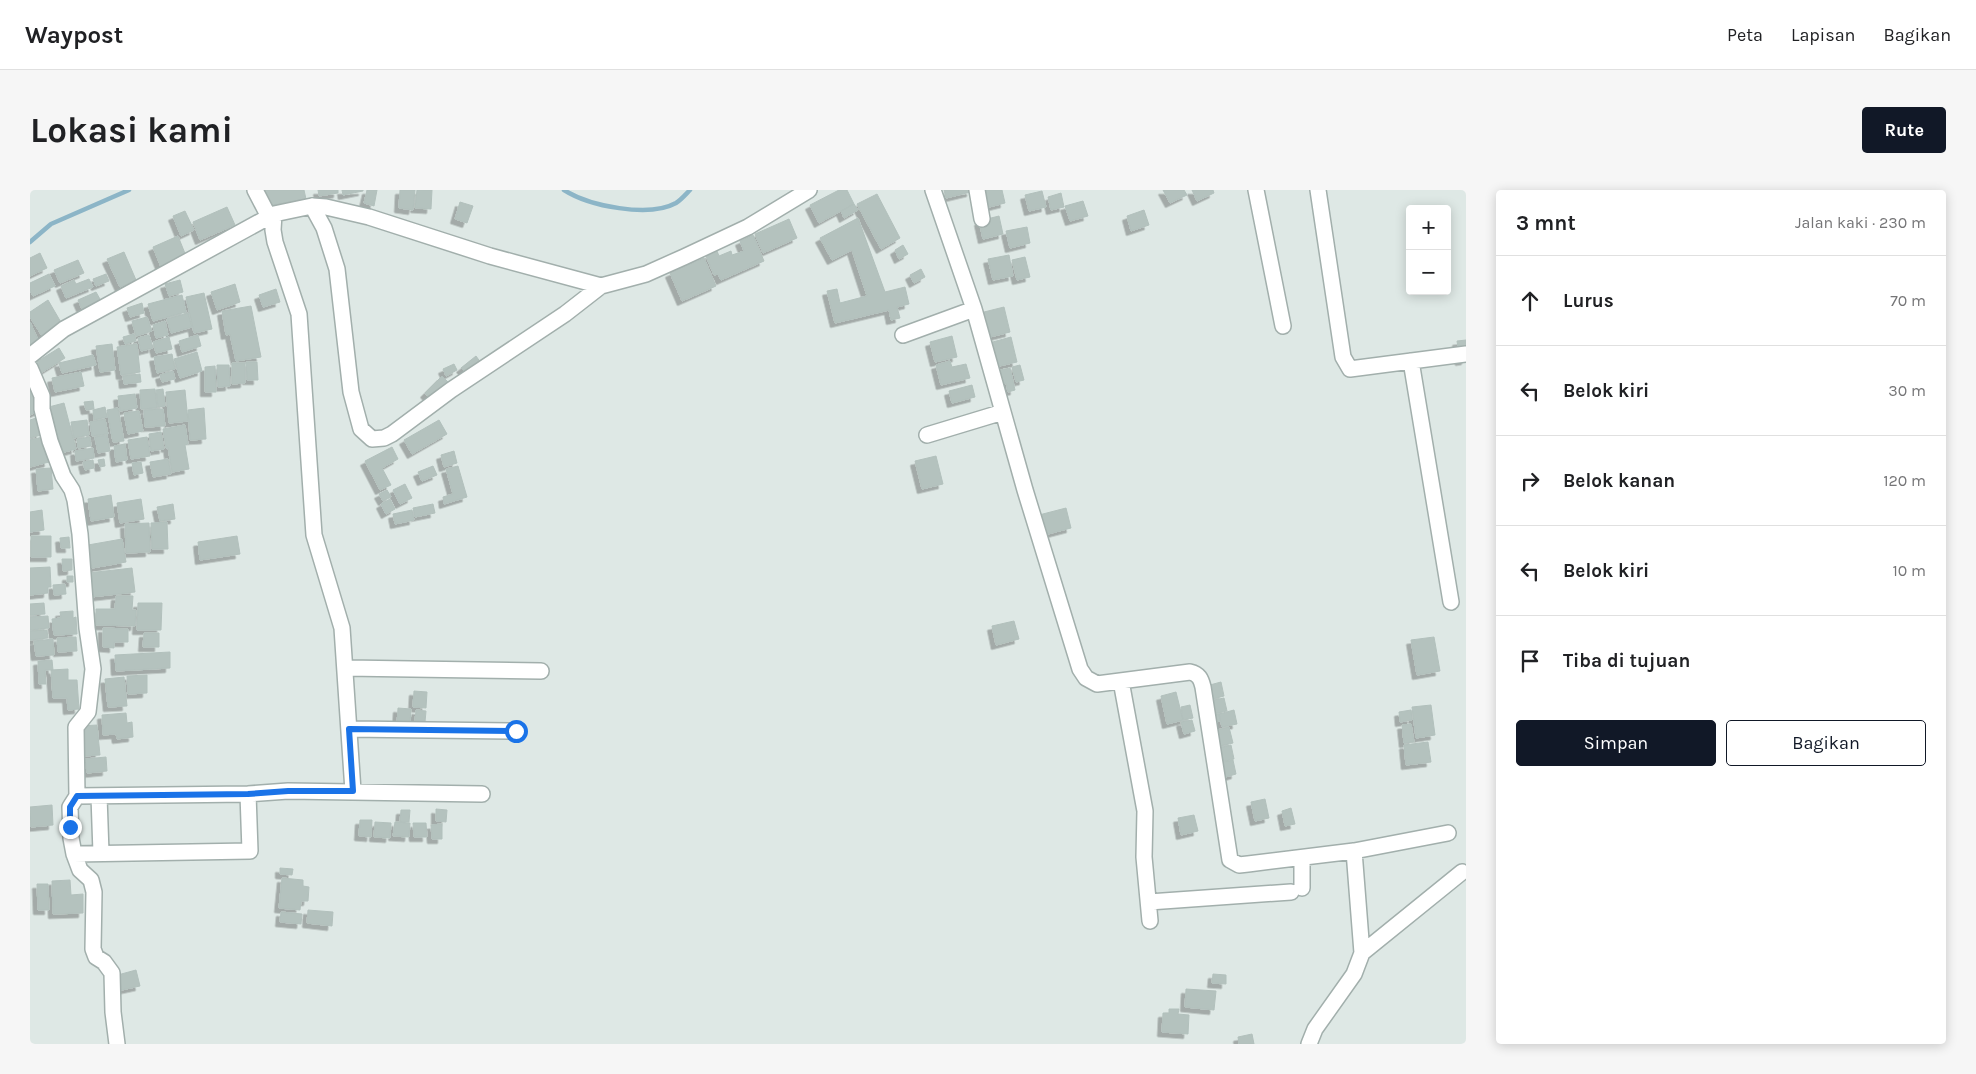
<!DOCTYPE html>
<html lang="id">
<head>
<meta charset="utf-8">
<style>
  :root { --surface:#fff; --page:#f6f6f6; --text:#202124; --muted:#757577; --line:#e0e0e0; --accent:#111827 }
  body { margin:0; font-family:Karla,sans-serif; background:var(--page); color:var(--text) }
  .controls { position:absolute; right:15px; top:15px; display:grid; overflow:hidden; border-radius:5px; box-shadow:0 2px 12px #0003 }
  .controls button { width:45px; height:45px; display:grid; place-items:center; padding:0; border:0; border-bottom:1px solid var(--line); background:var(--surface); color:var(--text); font:25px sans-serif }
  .stop { position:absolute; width:15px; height:15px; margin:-11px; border:4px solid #1a73e8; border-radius:50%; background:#fff }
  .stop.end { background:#1a73e8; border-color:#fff; box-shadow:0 1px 5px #0008 }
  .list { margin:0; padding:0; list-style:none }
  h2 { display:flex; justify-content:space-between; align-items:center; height:65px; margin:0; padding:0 20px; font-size:21px }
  h2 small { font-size:16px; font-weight:400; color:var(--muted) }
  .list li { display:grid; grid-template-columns:32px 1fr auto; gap:15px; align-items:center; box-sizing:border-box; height:90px; padding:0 20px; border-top:1px solid var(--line) }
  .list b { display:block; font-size:19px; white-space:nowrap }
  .list em { font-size:16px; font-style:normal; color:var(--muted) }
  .actions { display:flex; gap:10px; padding:15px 20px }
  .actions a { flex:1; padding:11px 0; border:1px solid var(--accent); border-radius:5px; text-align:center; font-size:18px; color:var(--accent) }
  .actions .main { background:var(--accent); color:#fff }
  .icon { flex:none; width:28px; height:28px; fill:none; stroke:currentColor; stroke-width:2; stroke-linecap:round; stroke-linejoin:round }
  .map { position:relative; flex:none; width:1436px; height:854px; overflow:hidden; border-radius:5px }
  header { display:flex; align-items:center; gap:30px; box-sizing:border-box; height:70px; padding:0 25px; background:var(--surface); border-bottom:1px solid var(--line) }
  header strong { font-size:24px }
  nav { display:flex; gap:28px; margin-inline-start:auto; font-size:18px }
  .intro { display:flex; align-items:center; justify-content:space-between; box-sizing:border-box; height:120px; padding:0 30px }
  h1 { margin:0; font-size:35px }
  .button { padding:12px 22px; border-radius:5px; background:var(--accent); color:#fff; font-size:18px; font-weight:700 }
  main { display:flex; gap:30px; padding:0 30px }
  aside { flex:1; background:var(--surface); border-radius:5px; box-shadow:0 2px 12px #0003 }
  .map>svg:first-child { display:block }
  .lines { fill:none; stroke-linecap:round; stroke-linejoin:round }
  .stream { stroke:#8cb5c7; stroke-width:4.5 }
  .building { fill:#b4c2be; stroke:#b2c0bc; filter:url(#shadow) }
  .minor-casing { stroke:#a2afac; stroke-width:18 }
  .minor { stroke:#fff; stroke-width:15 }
  .route { stroke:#1a73e8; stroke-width:6 }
</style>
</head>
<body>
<header>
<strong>Waypost</strong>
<nav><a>Peta</a><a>Lapisan</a><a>Bagikan</a></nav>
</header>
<div class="intro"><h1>Lokasi kami</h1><a class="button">Rute</a></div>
<main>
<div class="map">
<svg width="1436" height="854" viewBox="0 0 1436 854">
  <defs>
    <filter id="shadow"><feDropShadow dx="-4.5" dy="4.5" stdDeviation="0" flood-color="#0004"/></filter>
  </defs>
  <rect width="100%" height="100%" fill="#dee8e5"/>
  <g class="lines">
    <path class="stream" d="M534 0C559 16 619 28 646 13 651 10 656 4 660 0
      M0 52 21 34 99 0"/>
  </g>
  <path class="building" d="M233 0H274L276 9 236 16Z
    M288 0H308V3L289 6Z
    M312 0H333V1L313 5Z
    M337 0H347L344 16 334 13Z
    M370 0H385L383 20 369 18Z
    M387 0H402L401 19 385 18Z
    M809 0H817L824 14 789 33 780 15Z
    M914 0H941V2L916 8Z
    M955 0H972L975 13 959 17Z
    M1133 0H1154L1157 5 1140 13Z
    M1162 0H1183L1184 3 1167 11Z
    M1012 1 1016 17 999 21 995 5Z
    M1031 3 1034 17 1021 20 1018 7Z
    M847 4 870 48 851 59 827 14Z
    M1053 11 1058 26 1040 31 1035 16Z
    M430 12 443 16 437 33 425 29Z
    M824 14 828 20 814 28 811 21Z
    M197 17 205 35 170 50 163 32Z
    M1114 20 1119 35 1101 41 1097 26Z
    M155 21 164 40 151 46 143 26Z
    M969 26 973 44 953 49 949 31Z
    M828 28 855 102 875 97 879 114 867 117 870 128 861 130 859 120 805 133 797 101 807 99 810 113 837 106 822 60 802 70 790 48Z
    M759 29 767 48 733 63 725 44Z
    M997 37 1000 53 980 58 976 41Z
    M723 45 734 71 691 90 688 84 684 85 676 66 687 61 689 66 701 61 702 65 714 61 710 51Z
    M148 46 156 66 131 77 123 57Z
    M873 55 878 64 869 69 865 60Z
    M94 62 106 90 90 97 77 69Z
    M10 63 17 78 0 86V68Z
    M979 65 983 86 963 90 958 69Z
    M995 67 1000 87 987 90 982 70Z
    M674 68 686 96 652 111 640 83Z
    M48 70 54 83 30 93 24 80Z
    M891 79 895 87 884 93 880 85Z
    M19 84 25 96 3 106 0 100V93Z
    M76 84 79 91 66 96 63 89Z
    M59 89 63 97 36 108 31 96 44 90 46 94Z
    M150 90 153 102 139 106 135 94Z
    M205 94 210 112 187 120 181 102Z
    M246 99 250 112 233 117 229 105Z
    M66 102 71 111 52 119 48 110Z
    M174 103 182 139 164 143 156 107Z
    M152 105 156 122 123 131 118 114Z
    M18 110 32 134 12 146 0 127V122Z
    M112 113 114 123 100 127 97 118Z
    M221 116 231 167 206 171 200 144 196 145 192 121Z
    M974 117 980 142 956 148 950 123Z
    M158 123 162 137 141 143 137 129Z
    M117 127 122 141 106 146 102 131Z
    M135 131 138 145 126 148 123 135Z
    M0 132 9 152 0 157Z
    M104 144 106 151 95 154 93 147Z
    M119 145 123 158 111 161 108 148Z
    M168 145 171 156 152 162 149 151Z
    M922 146 927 167 905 172 900 152Z
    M139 147 142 159 126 163 123 152Z
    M981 147 987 172 965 177 959 153Z
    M1436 150V170L1430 171 1427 151Z
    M82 154 85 180 70 182 66 156Z
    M107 154 110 182 91 185 87 157Z
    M29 158 35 168 6 186 0 176Z
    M167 162 172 181 150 188 144 169Z
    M142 164 145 179 127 183 124 167Z
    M63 165 66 175 32 183 29 173Z
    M446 166 451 173 437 184 431 178Z
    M920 171 922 177 936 174 940 188 911 195 906 175Z
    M216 172H227L228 190H217Z
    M202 173H215V193L202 194Z
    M424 174 427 180 416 186 413 179Z
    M187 175H199L200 196 188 197Z
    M990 175 994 190 986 192 982 177Z
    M185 176 186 202H175V177Z
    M980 178 985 200 978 202 976 193 968 195 965 181Z
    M143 181 145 189 132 192 130 185Z
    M51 182 54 196 25 202 22 188Z
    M110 184 111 192 94 194 93 186Z
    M412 186 419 193 401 210 395 203Z
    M942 195 945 207 922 213 919 201Z
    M0 196 11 220 0 225Z
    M125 199 127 218 111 219 110 200Z
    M133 199 135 216 128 217 126 200Z
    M155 200 158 231 139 233 136 202Z
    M105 204 107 218 90 221 88 206Z
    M63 211 64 219 56 220 54 212Z
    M34 213 46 259 27 264 15 218Z
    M75 217 77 227 64 230 63 220Z
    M88 218 94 251 83 252 77 220Z
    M174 218 176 249 160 250 158 220Z
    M133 219 135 236 115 237 114 220Z
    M109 221 113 241 98 244 94 223Z
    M6 228 11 245 0 248V230Z
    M75 229 78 244 62 246 60 232Z
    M57 230 59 245 44 248 41 232Z
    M409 230 417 244 382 264 374 250Z
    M155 235 158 254 155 255 159 279 142 282 138 257 136 258 133 239Z
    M131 242 134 259 121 261 119 244Z
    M77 245 80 261 68 263 65 247Z
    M13 247 19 272 0 277V250Z
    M60 247 61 256 48 258 47 249Z
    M117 247 120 266 101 269 98 250Z
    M95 254 97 270 86 272 84 256Z
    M362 257 368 269 352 278 361 295 350 300 335 271Z
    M63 258 64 268 46 271 45 261Z
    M424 261 427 273 414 277 411 265Z
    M906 266 913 294 892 299 885 271Z
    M74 269 75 276 70 277 68 270Z
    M138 269 141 284 123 287 120 272Z
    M63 270 64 278 55 280 53 272Z
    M111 272 113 283 104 285 102 273Z
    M403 276 407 285 392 291 388 282Z
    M428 276 437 307 414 314 413 307 423 304 416 279Z
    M21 278 23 299 8 301 6 279Z
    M375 294 382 308 370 314 363 300Z
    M357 300 361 307 353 311 349 304Z
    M81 305 84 327 61 331 58 309Z
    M111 309 114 329 90 333 87 313Z
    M360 309 365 319 356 324 351 314Z
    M143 314 145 329 130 331 127 317Z
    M403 314 405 323 385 327 383 318Z
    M1036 318 1041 338 1014 345 1009 325Z
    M12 320 14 340 0 342V322Z
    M382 320 384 330 365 334 363 324Z
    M137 332 138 359H122L121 333Z
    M119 333 120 362 96 363 95 334Z
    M1 346H21V367H1Z
    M207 346 210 364 170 370 168 352Z
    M39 347 40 358H31L30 348Z
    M92 349 96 372 62 378 58 355Z
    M32 369H42V380L33 381Z
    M20 377 21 397H18V403L0 405V378Z
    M102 378 105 402 61 407 58 383Z
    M37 386H43V392H37Z
    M35 394 36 404 24 405 23 395Z
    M86 406H103L102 420H106L105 436 66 435V419H85Z
    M14 413 15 424 0 425V414Z
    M108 413H132L131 440H107Z
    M43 421V428L46 427 47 444 24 445 22 429 31 428 30 422Z
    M18 426 19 438 0 440V427Z
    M984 431 989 449 966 455 962 436Z
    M73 438 98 439V452H84V458L73 457Z
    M17 440 18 448 0 450V441Z
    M114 443H129V457H113Z
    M46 447 47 461 28 462 27 448Z
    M1404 447 1410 481 1387 485 1381 450Z
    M23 449 24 465 6 466 4 451Z
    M140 462V478L86 481 85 465Z
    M22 470 23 480H15L16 494H9L8 471Z
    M38 479V490H47L49 519 38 520 37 508H23L21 480Z
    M117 485V503L98 504 97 486Z
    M94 487 97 516 78 517 75 489Z
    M1191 492 1194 506 1179 510 1176 496Z
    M384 501 397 502 396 518 383 517Z
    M1146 502 1153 530 1137 534 1131 506Z
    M1194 508 1197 521 1182 524 1179 511Z
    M1160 515 1163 528 1153 530 1151 517Z
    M1401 515 1405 545 1386 548 1382 517Z
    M368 518 381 519 380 535H367Z
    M386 520 396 521 395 532 385 531Z
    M1204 520 1207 534 1192 537 1189 524Z
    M1381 520 1382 530 1370 532 1369 522Z
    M96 523 97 533 102 532 103 547 87 549 86 544 73 545 72 525Z
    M1189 524 1190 531 1180 534 1178 526Z
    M1162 530 1165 541 1154 544 1151 532Z
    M1381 534 1384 552 1374 553 1372 535Z
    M67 535 70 565 53 566 50 536Z
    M1199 537 1203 553 1186 557 1183 541Z
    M1398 552 1401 572 1376 575 1374 555Z
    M1201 555 1204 569 1187 573 1184 559Z
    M76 567 77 581 57 583 55 569Z
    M1203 570 1206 584 1189 589 1186 574Z
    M1235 609 1239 628 1225 631 1221 612Z
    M22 615 23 635 1 637 0 617Z
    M1261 618 1265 634 1255 636 1252 621Z
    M406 619 417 620 416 632 406 631Z
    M371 620H380L379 632H370Z
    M1164 625 1168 641 1151 645 1148 628Z
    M330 630H342L341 647 329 646Z
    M345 632 361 633 360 648 344 647Z
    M365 632 380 633 379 647 363 646Z
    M383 633H396L397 647H384Z
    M412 634V649H402L401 635Z
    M250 678 263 679 262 685 250 684Z
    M252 688 273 690V696L279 697 278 711H271L270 720 249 718Z
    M40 690 41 705 53 704V723L23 724 22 691Z
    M7 694H18L19 720H8Z
    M278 720 303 722 302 736 277 733Z
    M251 722 272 724 271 734 250 732Z
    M106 780 110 796 87 801 84 786Z
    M1183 784 1196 785V794L1182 793Z
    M1156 799 1186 801 1184 820 1155 817Z
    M1139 819H1149L1148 824 1159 825 1158 844 1132 842 1133 823H1139Z
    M1222 844 1224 854H1209L1208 847Z"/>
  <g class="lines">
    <g class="minor-casing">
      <path id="minor" d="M225 0 239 27
        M903 0 944 119 995 300 1050 479 1056 488 1067 494 1160 482C1169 484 1171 489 1173 497L1200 670 1209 675 1218 674 1324 661 1418 643
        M947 0 952 29
        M1226 0 1253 136
        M1288 0 1313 167 1320 179 1436 164
        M282 16 294 38 307 79 321 202 331 239 342 249 354 248 362 244 421 200 535 124 571 96
        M244 24 243 40 245 52 269 124 284 345 312 438 323 601
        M873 145 944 119
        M0 166 34 139 244 24 282 16 296 17 339 27 460 66 571 96 616 84 654 67 718 37 779 0
        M1381 171 1421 412
        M0 178 12 206V219L20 251 33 286 42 300 45 310 50 344 57 438 63 479 58 522 46 537 47 606 218 604 258 601 452 604
        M897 245 973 222
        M316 478 511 481
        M1091 491 1115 621 1114 667 1120 731
        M319 539 486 541
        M47 606 40 617 41 648 44 664 50 680 61 690 64 702 63 759 66 767 74 772 82 783 83 822 87 854
        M69 606 71 663
        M44 664 220 661 218 604
        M1272 698V668
        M1119 712 1261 702
        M1332 763 1432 682
        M1279 854 1285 839 1324 784 1332 763 1324 661"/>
    </g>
    <use href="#minor" class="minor"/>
  </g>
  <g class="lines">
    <path class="route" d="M40 637V617L47 606 218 604 258 601H323L319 539 486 541"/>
  </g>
</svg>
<div class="controls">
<button>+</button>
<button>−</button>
</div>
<div class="stop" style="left:486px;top:541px"></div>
<div class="stop end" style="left:40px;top:637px"></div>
</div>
<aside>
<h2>3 mnt<small>Jalan kaki · 230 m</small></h2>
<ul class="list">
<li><svg class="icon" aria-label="ahead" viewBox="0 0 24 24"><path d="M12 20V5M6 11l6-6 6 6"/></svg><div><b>Lurus</b></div><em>70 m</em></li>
<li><svg class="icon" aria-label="left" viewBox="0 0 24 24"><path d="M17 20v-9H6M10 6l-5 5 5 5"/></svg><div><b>Belok kiri</b></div><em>30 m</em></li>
<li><svg class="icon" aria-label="right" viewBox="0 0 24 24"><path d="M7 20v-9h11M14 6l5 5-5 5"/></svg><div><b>Belok kanan</b></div><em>120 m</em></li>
<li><svg class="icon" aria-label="left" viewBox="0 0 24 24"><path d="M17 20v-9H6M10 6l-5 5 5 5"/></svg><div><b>Belok kiri</b></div><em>10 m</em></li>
<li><svg class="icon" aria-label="arrive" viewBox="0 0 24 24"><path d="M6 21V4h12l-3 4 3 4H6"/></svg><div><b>Tiba di tujuan</b></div></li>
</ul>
<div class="actions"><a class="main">Simpan</a><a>Bagikan</a></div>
</aside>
</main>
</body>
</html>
